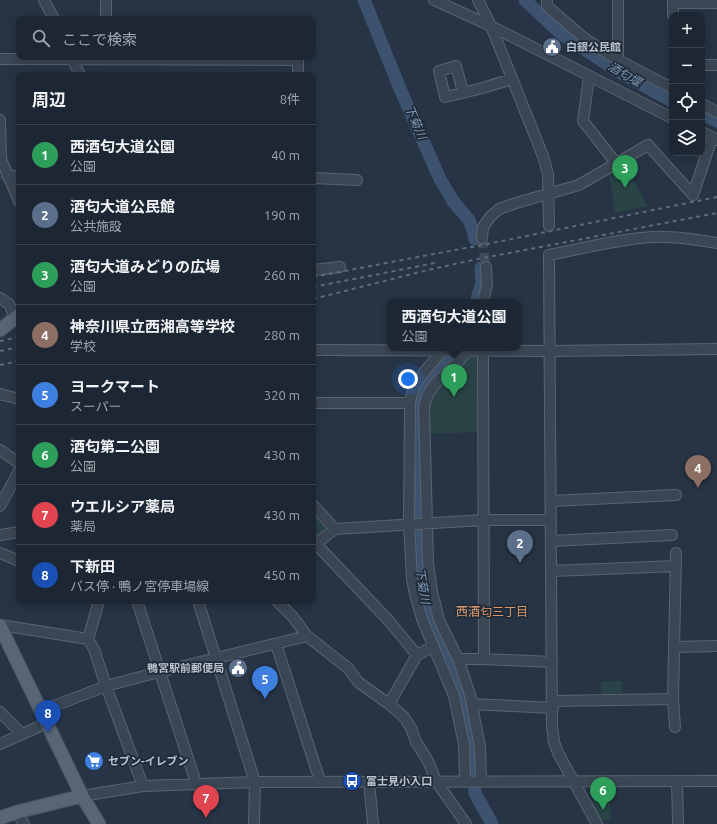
<!DOCTYPE html>
<html lang="ja">
<head>
<meta charset="utf-8">
<style>
  :root { --surface:#1d2734; --page:#252f3c; --text:#f1f3f6; --muted:#a0a5ac; --line:#3b444f; --accent:#90bcfb }
  body { margin:0; font-family:Ubuntu,"Noto Sans JP",sans-serif; background:var(--page); color:var(--text) }
  .controls { position:absolute; right:12px; top:12px; display:grid; overflow:hidden; border-radius:8px; box-shadow:0 2px 10px #0003 }
  .controls button { width:36px; height:36px; display:grid; place-items:center; padding:0; border:0; border-bottom:1px solid var(--line); background:var(--surface); color:var(--text); font:20px sans-serif }
  .you { position:absolute; left:408px; top:379px; width:14px; height:14px; margin:-10px; border:3px solid #fff; border-radius:50%; background:#1a73e8; box-shadow:0 0 0 6px #1a73e833 }
  .badge { display:grid; place-items:center; width:26px; height:26px; border-radius:50%; background:var(--accent); color:#fff; font-size:13px; font-weight:700 }
  .pin { position:absolute; translate:-50% -33px; filter:drop-shadow(0 1px 2px #0008) }
  .pin::after { content:''; position:absolute; top:21px; width:14px; height:12px; background:inherit; clip-path:polygon(0 0,100% 0,50% 100%) }
  .popup { position:absolute; left:387px; top:299px; width:134px; height:52px; box-sizing:border-box; display:grid; place-content:center; border-radius:8px; background:var(--surface); filter:drop-shadow(0 1px 3px #0005); font-size:13px; white-space:nowrap; color:var(--muted) }
  .popup b { font-size:15px; color:var(--text) }
  .popup::after { content:''; position:absolute; left:50%; top:100%; margin-left:-8px; border:8px solid transparent; border-top-color:var(--surface) }
  .list { margin:0; padding:0; list-style:none }
  h2 { display:flex; justify-content:space-between; align-items:center; height:52px; margin:0; padding:0 16px; font-size:17px }
  h2 small { font-size:13px; font-weight:400; color:var(--muted) }
  .list li { display:grid; grid-template-columns:26px 1fr auto; gap:12px; align-items:center; box-sizing:border-box; height:60px; padding:0 16px; border-top:1px solid var(--line) }
  .list b { display:block; font-size:15px; white-space:nowrap }
  .list p { margin:0; font-size:13px; white-space:nowrap; color:var(--muted) }
  .list em { font-size:13px; font-style:normal; color:var(--muted) }
  .icon { flex:none; width:22px; height:22px; fill:none; stroke:currentColor; stroke-width:2; stroke-linecap:round; stroke-linejoin:round }
  .map { position:relative; flex:none; width:717px; height:824px; overflow:hidden }
  .search { position:absolute; background:var(--surface); box-shadow:0 2px 10px #0003; left:16px; top:16px; width:300px; height:44px; display:flex; align-items:center; gap:10px; box-sizing:border-box; padding:0 14px; border-radius:8px; color:var(--muted); font-size:15px }
  .panel { position:absolute; background:var(--surface); box-shadow:0 2px 10px #0003; left:16px; top:72px; width:300px; height:532px; border-radius:8px }
  .map>svg:first-child { display:block }
  .green { fill:#294346 }
  .lines { fill:none; stroke-linecap:round; stroke-linejoin:round }
  .river { stroke:#3c526e; stroke-width:13 }
  .minor-tunnel { stroke:#3d4959; stroke-width:10; stroke-dasharray:10 5; stroke-linecap:butt }
  .minor-casing { stroke:#5a6471; stroke-width:12 }
  .major-casing { stroke:#454f5d; stroke-width:15 }
  .minor { stroke:#3b4654; stroke-width:10 }
  .major { stroke:#596574; stroke-width:13 }
  .rail { stroke:#5d6a7b; stroke-width:2; stroke-dasharray:4 4; stroke-linecap:butt }
  .labels { text-anchor:middle; dominant-baseline:central; stroke-width:3.5; stroke-linejoin:round; paint-order:stroke }
  .poi-label { font-size:11px; font-weight:bold; fill:#b9c1cd; stroke:#202b3a; text-anchor:start }
  .water-label { font-size:12px; font-style:italic; fill:#7f98b5; stroke:#202b3a }
  .neighbourhood-label { font-size:12px; fill:#da9667; stroke:#202b3a }
</style>
</head>
<body>
<div class="map">
<svg width="717" height="824" viewBox="0 0 717 824">
  <rect width="100%" height="100%" fill="#273445"/>
  <path class="green" d="M623 163 648 206 615 213 609 171Z
    M471 353 478 354V432L427 434V405L434 389Z
    M313 510 331 528 313 542Z
    M622 681 623 697 601 698V682Z
    M609 800 611 820H601L591 801Z"/>
  <g class="lines">
    <path class="river" d="M364 0 401 91 440 179 453 201 469 220 473 230 475 239
      M525 0 560 33 619 72 672 101
      M702 114 717 121
      M476 302 482 283 481 268
      M456 348C448 363 435 369 426 382 422 389 420 396 418 403L417 546 419 571 423 594 429 618 454 675 465 708 473 759 475 793 492 824"/>
    <path class="minor-tunnel" d="M482 238 486 267"/>
    <g class="minor-casing">
      <path id="minor" d="M44 0 54 19
        M434 0 491 26 672 118
        M478 0 491 26 543 156 548 174 549 226
        M547 0V6L584 38 618 60 672 88
        M673 0V15
        M673 3H717
        M106 19V0
        M0 59 298 60V75
        M73 60 80 75
        M618 60V0
        M702 65H717
        M589 77 583 121 616 163
        M463 92 456 66 439 71 445 97 479 89 512 79
        M702 104 717 112
        M0 120 1 158
        M702 132 717 140
        M0 157 19 201
        M7 176H19
        M313 178 357 180
        M482 238 483 227 490 217 499 209 516 203 579 185 648 145 693 195 712 138
        M313 270 340 267
        M0 298 9 304 15 317
        M483 302 487 284 486 267
        M313 350 549 351 717 349
        M443 350C428 368 414 379 410 403L409 524 412 579 416 598 422 619 454 696 464 744 465 780
        M467 351C454 371 428 381 424 407L428 563 432 592 439 620 458 659 470 695 480 747 481 780
        M483 351 484 659 552 662
        M0 394 19 399
        M313 403H410
        M0 450 19 463
        M551 501 676 495
        M313 505 335 529
        M0 506 19 471
        M0 535 19 532
        M551 541 672 535
        M316 544 389 621 417 655 389 704
        M313 546 335 529 483 520H551
        M0 553 19 561
        M552 571 676 566
        M137 601 196 783
        M198 601 255 782 254 824
        M277 601 293 617 307 636 348 668 358 682 389 704 404 717 411 728 416 742 428 761 436 781 466 824
        M0 625 88 639 94 649 106 686 143 786
        M88 639 99 601
        M276 644 320 781
        M674 647 717 646
        M417 655 434 646
        M458 659H484
        M673 699 676 553
        M553 701 673 699 675 727
        M472 704 553 708
        M41 711 106 686 159 672 307 636
        M0 712 22 734
        M0 744 47 723
        M369 781 373 824
        M677 781 678 824
        M82 796 143 786 255 782 717 781
        M17 812 24 824
        M597 824 558 753 554 742 552 726 549 255C584 248 618 239 653 237 671 236 699 240 717 243"/>
    </g>
    <g class="major-casing">
      <path id="major" d="M0 330 19 315
        M0 626 82 796 99 824
        M0 818 17 812 82 796"/>
    </g>
    <use href="#minor" class="minor"/>
    <use href="#major" class="major"/>
    <path class="rail" d="M313 277 492 243 717 197
      M313 287 435 263
      M313 299 428 270 473 260 717 213
      M0 341 19 337
      M0 351 19 347
      M0 365 19 361"/>
  </g>
  <defs>
    <g id="civic-disc" transform="scale(1)"><circle r="9.5" fill="#5c6f8a" stroke="#202b3a"/><path d="M-.6-6.5H3V-4.5H.6V-3L4-1V1h2V6H-6V1h2V-1L-.6-3ZM-1.2 2.5V6h2.4V2.5Z" fill="#fff"/></g>
    <g id="supermarket-disc" transform="scale(1)"><circle r="9.5" fill="#3f7fe0" stroke="#202b3a"/><path d="M-6-5.5h2.5l.6 2H6L4.5 2H-2.5L-4.4-4H-6ZM-1.5 3.2a1.3 1.3 0 1 0 .1 0ZM3 3.2a1.3 1.3 0 1 0 .1 0Z" fill="#fff"/></g>
    <g id="bus-disc" transform="scale(1)"><circle r="9.5" fill="#1a4fb4" stroke="#202b3a"/><path d="M-5-6H5V4H4V6H2V4H-2V6H-4V4H-5ZM-3.5-4V0h7V-4ZM-3.5 1.2v1.5H-2V1.2ZM2 1.2v1.5H3.5V1.2Z" fill="#fff"/></g>
  </defs>
  <g fill-rule="evenodd">
    <use href="#civic-disc" x="552" y="47"/>
    <use href="#civic-disc" x="238" y="668"/>
    <use href="#supermarket-disc" x="94" y="761"/>
    <use href="#bus-disc" x="352" y="781"/>
  </g>
  <g class="labels">
    <g class="poi-label">
      <text x="566" y="47">白銀公民館</text>
      <text x="224" y="668" text-anchor="end">鴨宮駅前郵便局</text>
      <text x="108" y="761">セブン-イレブン</text>
      <text x="366" y="781">富士見小入口</text>
    </g>
    <g class="water-label">
      <text transform="translate(625 74) rotate(30)">酒匂堰</text>
      <text transform="translate(416 122) rotate(67)">下菊川</text>
      <text transform="translate(423 586) rotate(80)">下菊川</text>
    </g>
    <g class="neighbourhood-label">
      <text x="492" y="611">西酒匂三丁目</text>
    </g>
  </g>
</svg>
<div class="controls">
<button>+</button>
<button>−</button>
<button><svg class="icon" aria-label="locate" viewBox="0 0 24 24"><circle cx="12" cy="12" r="6"/><path d="M12 2v4M12 18v4M2 12h4M18 12h4"/></svg></button>
<button><svg class="icon" aria-label="layers" viewBox="0 0 24 24"><path d="M12 4l9 5-9 5-9-5zM3 14l9 5 9-5"/></svg></button>
</div>
<div class="you"></div>
<div class="pin badge" style="left:454px;top:397px;background:#2e9e5b">1</div>
<div class="popup"><b>西酒匂大道公園</b>公園</div>
<div class="pin badge" style="left:520px;top:563px;background:#5c6f8a">2</div>
<div class="pin badge" style="left:625px;top:188px;background:#2e9e5b">3</div>
<div class="pin badge" style="left:698px;top:488px;background:#8d6e63">4</div>
<div class="pin badge" style="left:265px;top:699px;background:#3f7fe0">5</div>
<div class="pin badge" style="left:603px;top:810px;background:#2e9e5b">6</div>
<div class="pin badge" style="left:206px;top:818px;background:#e0444e">7</div>
<div class="pin badge" style="left:48px;top:733px;background:#1a4fb4">8</div>
<div class="search"><svg class="icon" aria-label="search" viewBox="0 0 24 24"><circle cx="10" cy="10" r="6"/><path d="M15 15l6 6"/></svg>ここで検索</div>
<section class="panel">
<h2>周辺<small>8件</small></h2>
<ul class="list">
<li><span class="badge" style="background:#2e9e5b">1</span><div><b>西酒匂大道公園</b><p>公園</p></div><em>40 m</em></li>
<li><span class="badge" style="background:#5c6f8a">2</span><div><b>酒匂大道公民館</b><p>公共施設</p></div><em>190 m</em></li>
<li><span class="badge" style="background:#2e9e5b">3</span><div><b>酒匂大道みどりの広場</b><p>公園</p></div><em>260 m</em></li>
<li><span class="badge" style="background:#8d6e63">4</span><div><b>神奈川県立西湘高等学校</b><p>学校</p></div><em>280 m</em></li>
<li><span class="badge" style="background:#3f7fe0">5</span><div><b>ヨークマート</b><p>スーパー</p></div><em>320 m</em></li>
<li><span class="badge" style="background:#2e9e5b">6</span><div><b>酒匂第二公園</b><p>公園</p></div><em>430 m</em></li>
<li><span class="badge" style="background:#e0444e">7</span><div><b>ウエルシア薬局</b><p>薬局</p></div><em>430 m</em></li>
<li><span class="badge" style="background:#1a4fb4">8</span><div><b>下新田</b><p>バス停 · 鴨ノ宮停車場線</p></div><em>450 m</em></li>
</ul>
</section>
</div>
</body>
</html>
